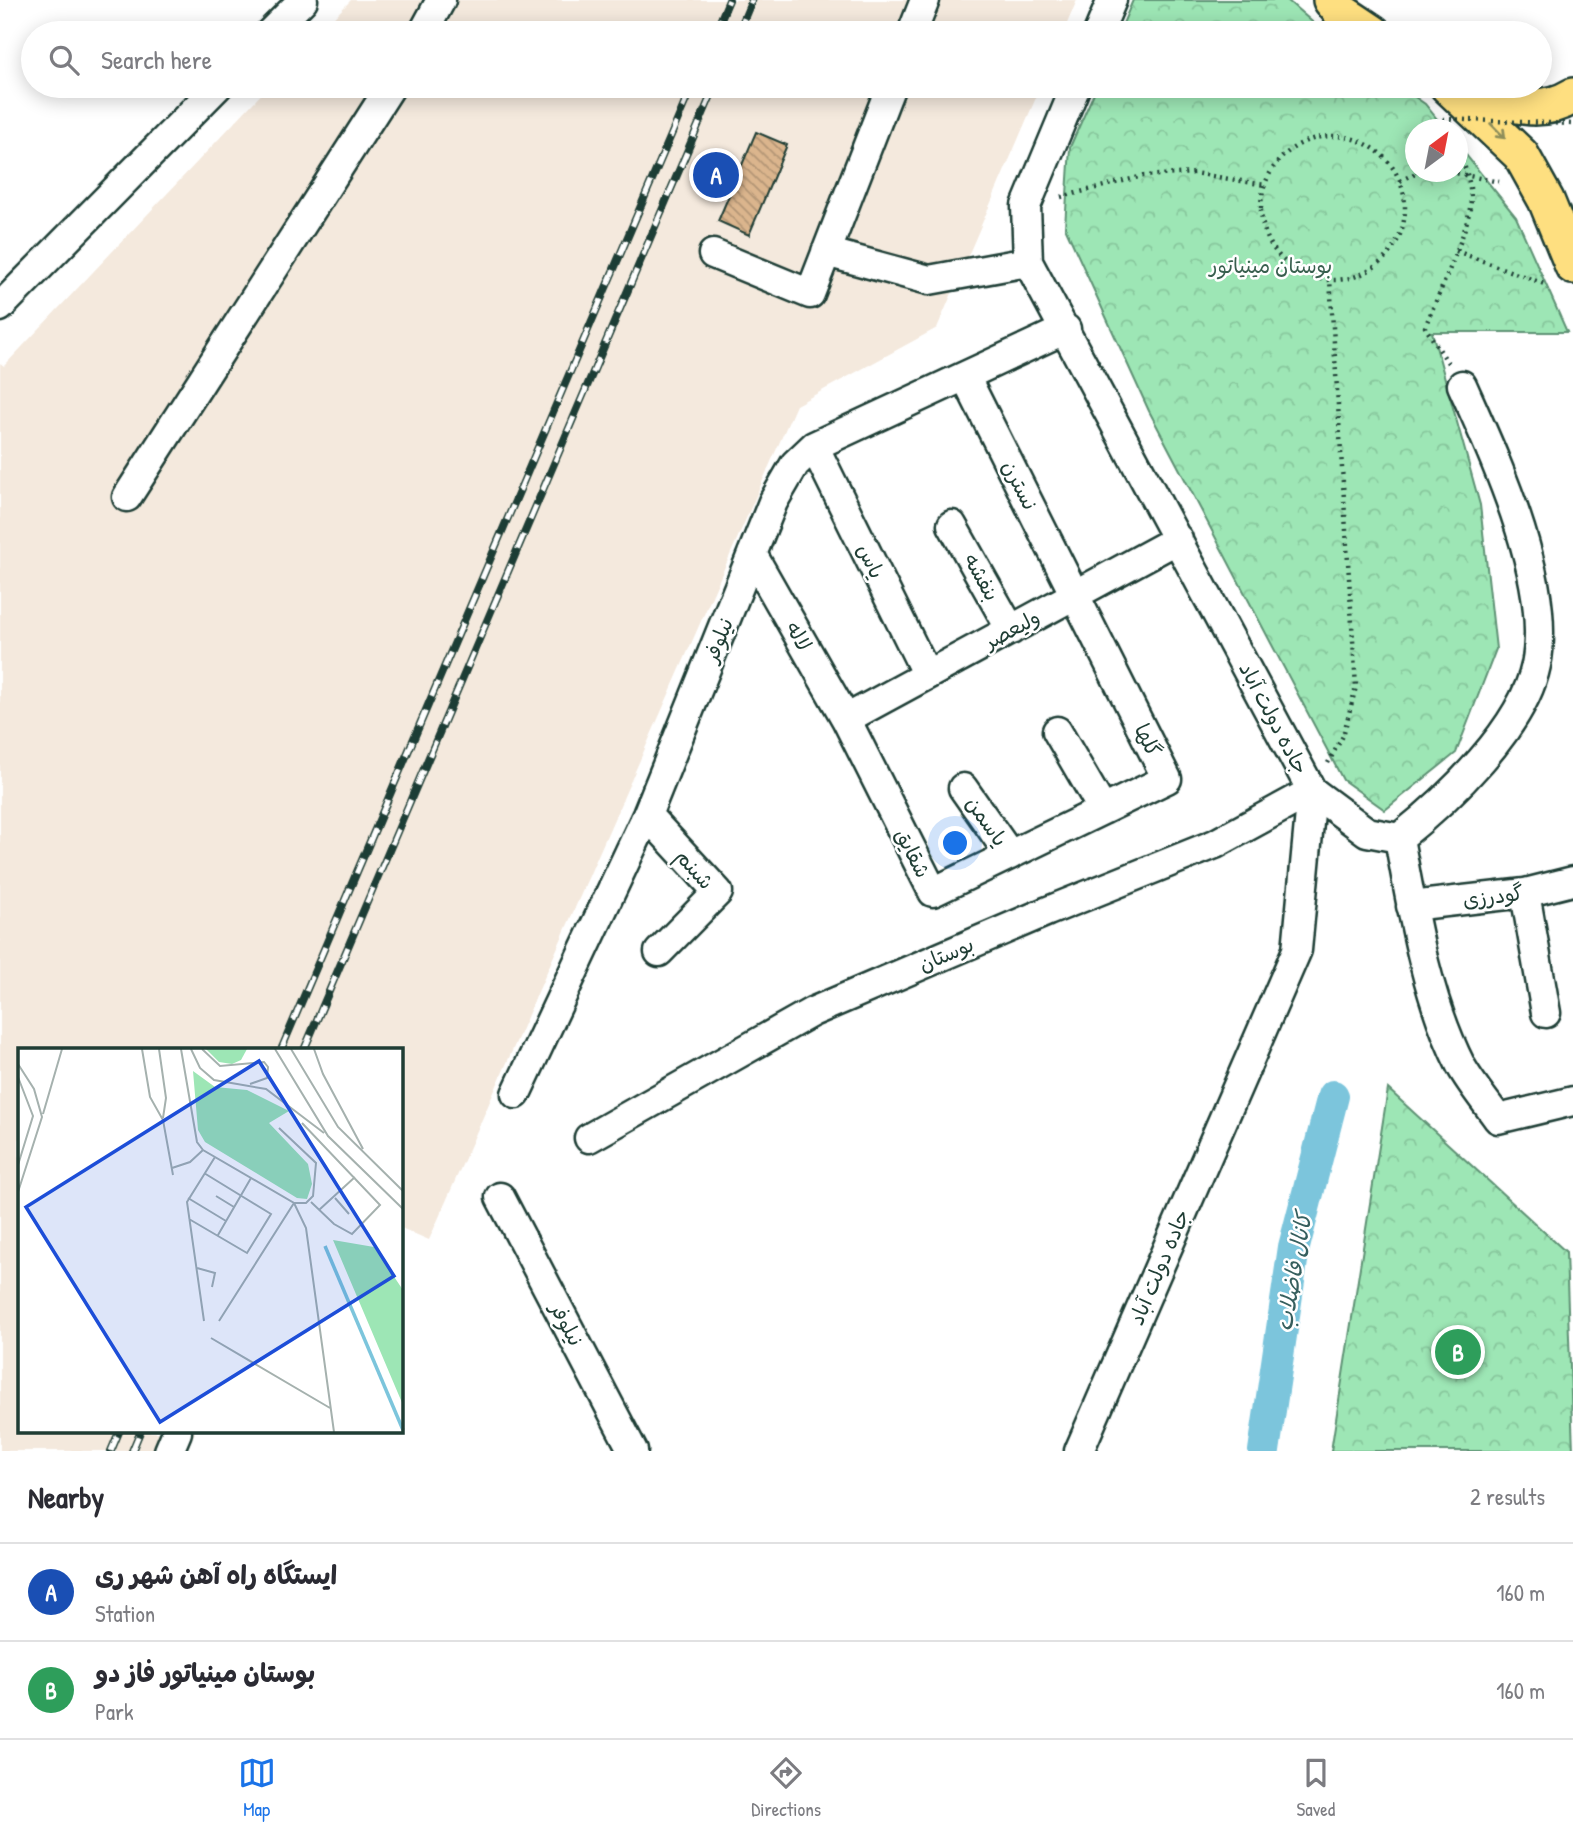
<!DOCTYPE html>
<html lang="en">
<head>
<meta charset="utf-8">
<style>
  :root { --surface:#fff; --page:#f2f2f3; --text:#2b2b33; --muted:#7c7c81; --line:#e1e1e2; --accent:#1a73e8 }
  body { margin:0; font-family:"Patrick Hand","Playpen Sans Arabic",sans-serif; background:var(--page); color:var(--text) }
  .compass { position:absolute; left:1405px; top:119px; width:63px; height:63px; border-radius:50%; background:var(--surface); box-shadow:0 4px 18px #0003; rotate:32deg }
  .you { position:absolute; left:956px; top:844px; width:24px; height:24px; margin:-18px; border:5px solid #fff; border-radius:50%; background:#1a73e8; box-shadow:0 0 0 10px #1a73e833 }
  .badge { display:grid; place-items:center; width:46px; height:46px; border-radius:50%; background:var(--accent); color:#fff; font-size:23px; font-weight:700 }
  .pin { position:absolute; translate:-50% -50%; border:4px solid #fff; box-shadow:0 2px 7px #0006 }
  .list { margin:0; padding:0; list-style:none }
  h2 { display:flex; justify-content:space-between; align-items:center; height:91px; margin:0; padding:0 28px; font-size:30px }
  h2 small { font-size:23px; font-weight:400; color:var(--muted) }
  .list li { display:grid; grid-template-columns:46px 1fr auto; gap:21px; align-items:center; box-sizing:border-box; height:98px; padding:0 28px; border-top:2px solid var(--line) }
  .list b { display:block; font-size:26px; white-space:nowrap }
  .list p { margin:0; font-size:23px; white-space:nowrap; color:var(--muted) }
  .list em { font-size:23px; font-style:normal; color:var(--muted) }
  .icon { flex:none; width:38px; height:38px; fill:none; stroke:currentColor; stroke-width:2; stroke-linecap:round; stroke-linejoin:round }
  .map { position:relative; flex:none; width:1573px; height:1451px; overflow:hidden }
  .search { position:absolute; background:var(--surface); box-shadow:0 4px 18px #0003; left:21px; right:21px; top:21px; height:77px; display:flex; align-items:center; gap:18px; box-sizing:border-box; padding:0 24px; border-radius:38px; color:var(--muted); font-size:26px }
  .sheet { height:287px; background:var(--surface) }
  nav { display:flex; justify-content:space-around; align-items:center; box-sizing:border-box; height:98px; border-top:2px solid var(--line); background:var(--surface); font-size:19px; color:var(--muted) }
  nav a { display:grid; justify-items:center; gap:4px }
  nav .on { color:var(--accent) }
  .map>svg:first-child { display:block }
  .built { fill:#f4e9dd }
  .park { fill:url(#park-crowns); stroke:#5e9274; stroke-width:2 }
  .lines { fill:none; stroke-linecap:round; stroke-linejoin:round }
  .canal { stroke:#7cc5dc; stroke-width:32 }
  .building { fill:url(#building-back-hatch); stroke:#1f3d34; stroke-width:2 }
  .minor-casing { stroke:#1f3d34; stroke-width:33 }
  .major-casing { stroke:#1f3d34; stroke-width:40 }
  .path { stroke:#1f3d34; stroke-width:4.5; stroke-dasharray:2 5; stroke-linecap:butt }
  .minor { stroke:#fff; stroke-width:28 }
  .major { stroke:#fedf80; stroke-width:35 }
  .rail-casing { stroke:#1f3d34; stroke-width:8 }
  .rail { stroke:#fff; stroke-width:5; stroke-dasharray:16; stroke-linecap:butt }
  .path-bridge { stroke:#1f3d34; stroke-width:4.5; stroke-dasharray:2 5; stroke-linecap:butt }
  .oneway { stroke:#8e8e5a }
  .labels { text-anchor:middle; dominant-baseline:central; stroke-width:5; stroke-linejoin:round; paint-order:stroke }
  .park-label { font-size:21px; fill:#385f4e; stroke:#fff }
  .street-label { font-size:21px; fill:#1f3d34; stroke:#fff }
  .water-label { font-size:23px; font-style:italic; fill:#365f5e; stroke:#fff }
  .inset-river { fill:none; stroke:#7cc5dc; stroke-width:3.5 }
  .inset-road { fill:none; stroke:#a5b1ae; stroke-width:2 }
  .view { fill:#1d4ed8; fill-opacity:0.15; stroke:#1d4ed8; stroke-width:3.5 }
  .inset-edge { fill:none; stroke:#1f3d34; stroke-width:3.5 }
</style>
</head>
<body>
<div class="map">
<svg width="1573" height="1451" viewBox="0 0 1573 1451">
  <defs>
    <pattern id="park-crowns" width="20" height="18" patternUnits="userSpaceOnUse" patternTransform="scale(1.75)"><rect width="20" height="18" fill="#9de6b5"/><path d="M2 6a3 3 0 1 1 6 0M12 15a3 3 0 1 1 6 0" fill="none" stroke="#87c69c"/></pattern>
    <pattern id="building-back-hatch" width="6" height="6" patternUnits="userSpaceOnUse" patternTransform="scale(1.75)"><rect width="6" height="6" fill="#dbb58d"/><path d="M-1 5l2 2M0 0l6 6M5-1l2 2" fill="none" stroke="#b19474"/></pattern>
  </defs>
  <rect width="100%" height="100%" fill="#fff"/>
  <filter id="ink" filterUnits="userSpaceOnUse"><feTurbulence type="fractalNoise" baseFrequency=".0143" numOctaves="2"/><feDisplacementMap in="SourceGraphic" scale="14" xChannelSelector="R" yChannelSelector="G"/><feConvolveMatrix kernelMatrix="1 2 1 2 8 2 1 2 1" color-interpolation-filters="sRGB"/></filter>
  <g filter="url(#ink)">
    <path class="built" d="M351 0H1077L1063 33H319Z
      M269 86H1041L937 328 796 405 429 1240 401 1228V1050H19V1432H195L187 1451H0V363L4 366Z"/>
    <path class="park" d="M1133 0H1287L1325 33H1119Z
      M1097 86H1399L1425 104 1445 129 1416 130V172H1458V145L1516 217 1567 332H1432L1480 505 1496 649 1456 753 1385 810 1343 780 1149 411 1065 227 1070 147Z
      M1388 1089 1566 1252 1573 1451H1331Z"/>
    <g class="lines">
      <path class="canal" d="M1264 1451 1294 1247 1333 1096"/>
    </g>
    <path class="building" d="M756 132 787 145 749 235 718 221Z"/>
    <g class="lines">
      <g class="minor-casing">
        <path id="minor" d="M270 33 303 0
          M423 33 441 0
          M912 33 925 0
          M1098 33 1112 0
          M1076 86 1026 206 1028 262 1312 791 1297 950 1079 1451
          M826 252 929 280 1028 262
          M713 254 810 294 891 86
          M0 307 218 86
          M814 446 927 675
          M127 497 391 86
          M952 525 1011 630
          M752 554 846 719 933 892 1167 779 965 376
          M846 719 1178 539
          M1057 731 1103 810
          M963 788 1010 855
          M647 815 718 892 659 952
          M1399 838C1413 914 1426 997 1461 1066 1471 1084 1486 1102 1498 1119L1573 1101
          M1525 893 1546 1013
          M1411 906 1525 893 1573 881
          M516 1094 647 815 773 502 795 464 814 446 1066 329
          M589 1138 812 1012 1048 911 1215 844 1312 791 1367 832 1399 838C1448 799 1523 728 1536 665 1553 582 1495 459 1462 385
          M500 1197 633 1451
          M169 1451 177 1432"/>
      </g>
      <g class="major-casing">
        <path id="major" d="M1331 0 1340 11 1373 33
          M1448 86 1521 155 1546 200 1573 266
          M1465 86C1503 101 1535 119 1573 96"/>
      </g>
      <path class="path" d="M1261 208a72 72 0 1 1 144 0a72 72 0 1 1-144 0Z
        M1450 172 1499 182
        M1400 181 1418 172
        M1061 197 1143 176 1194 173 1265 185
        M1456 251 1547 285
        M1448 363 1425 327C1437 297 1471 227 1471 198 1470 180 1465 166 1458 150
        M1328 763 1343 736 1356 687 1330 280"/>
      <use href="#minor" class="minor"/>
      <use href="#major" class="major"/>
      <g class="rail-casing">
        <path id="rail" d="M715 33 729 0
          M738 33 752 0
          M281 1050 692 86
          M304 1050 715 86
          M111 1451 119 1432
          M132 1451 140 1432"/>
      </g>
      <use href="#rail" class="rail"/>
      <path class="path-bridge" d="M1443 119 1573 124"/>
    </g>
    <defs><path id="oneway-shaft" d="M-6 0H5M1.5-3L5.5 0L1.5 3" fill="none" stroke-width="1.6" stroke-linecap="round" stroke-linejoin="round" transform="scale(1.75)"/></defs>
    <use class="oneway" href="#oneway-shaft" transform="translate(1498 131) rotate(45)"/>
  </g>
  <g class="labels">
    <g class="park-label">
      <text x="1271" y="265">بوستان مینیاتور</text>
    </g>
    <g class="street-label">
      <text transform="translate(1020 485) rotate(63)">نسترن</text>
      <text transform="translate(871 561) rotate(64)">یاس</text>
      <text transform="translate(982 577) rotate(61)">بنفشه</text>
      <text transform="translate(1012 629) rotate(-28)">ولیعصر</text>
      <text transform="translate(799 636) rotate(61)">لاله</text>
      <text transform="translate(718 640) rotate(-68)">نیلوفر</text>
      <text transform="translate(1274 718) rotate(62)">جاده دولت آباد</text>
      <text transform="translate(1148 740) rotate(64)">گلها</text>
      <text transform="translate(987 821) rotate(55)">یاسمن</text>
      <text transform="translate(913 853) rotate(63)">شقایق</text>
      <text transform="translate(695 869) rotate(49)">شبنم</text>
      <text transform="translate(1493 896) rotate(-7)">گودرزی</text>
      <text transform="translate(946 954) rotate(-23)">بوستان</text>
      <text transform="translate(1159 1267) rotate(-67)">جاده دولت آباد</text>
      <text transform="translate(567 1324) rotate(62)">نیلوفر</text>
    </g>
    <g class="water-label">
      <text transform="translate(1293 1272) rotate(-80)">کانال فاضلاب</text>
    </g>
  </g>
  <g transform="translate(18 1048)">
    <rect width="385" height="385" fill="#fff"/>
    <path d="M188 1H229L223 12 214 16 201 14Z" fill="#9de6b5"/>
    <path d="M175 23 197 39 229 42 271 63 251 75 290 116 294 136 289 151 279 150 187 94 180 82ZM315 192 356 199 385 242V357Z" fill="#9de6b5"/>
    <path class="inset-river" d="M307 198 385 382"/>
    <path class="inset-road" d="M124 1 132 49 145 72 155 127M141 1 148 50 145 70M163 1 179 94 185 102 276 155 288 180 316 384M173 1 182 20 196 32 248 41 306 85M184 1 202 18 246 14 250 19 249 30 232 36M257 1 310 88 385 161M273 1 320 79 385 143M296 1 305 26 345 101M0 16 16 41 24 69 0 144M0 29 15 68 0 117M25 66 44 1M284 75 362 157 334 186 316 176 293 154M154 120 172 114 185 102M198 148 216 159M170 150 208 173M317 150 331 166M301 162 337 129M171 171 229 205 253 166 186 125M200 187 233 130M179 220 197 225 194 239M186 273 169 154 197 109M201 273 276 155H288L295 148 298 115 261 80M193 290 312 360"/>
    <path class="view" d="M241 13 376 228 142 374 8 159Z"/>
    <rect width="385" height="385" class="inset-edge"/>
  </g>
</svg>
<svg class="compass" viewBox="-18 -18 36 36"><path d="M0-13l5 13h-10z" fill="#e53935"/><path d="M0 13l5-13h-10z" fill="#7c7c81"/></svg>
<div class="you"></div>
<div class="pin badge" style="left:716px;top:175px;background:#1a4fb4">A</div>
<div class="pin badge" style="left:1458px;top:1352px;background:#2e9e5b">B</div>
<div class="search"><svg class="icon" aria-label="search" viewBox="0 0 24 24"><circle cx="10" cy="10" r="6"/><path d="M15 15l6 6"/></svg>Search here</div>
</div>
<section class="sheet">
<h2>Nearby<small>2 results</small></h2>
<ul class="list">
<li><span class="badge" style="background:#1a4fb4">A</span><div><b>ایستگاه راه آهن شهر ری</b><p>Station</p></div><em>160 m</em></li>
<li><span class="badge" style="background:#2e9e5b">B</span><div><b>بوستان مینیاتور فاز دو</b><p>Park</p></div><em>160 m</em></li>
</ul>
</section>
<nav>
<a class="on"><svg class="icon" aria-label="map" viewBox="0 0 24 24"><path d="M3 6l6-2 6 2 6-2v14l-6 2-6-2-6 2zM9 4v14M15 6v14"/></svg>Map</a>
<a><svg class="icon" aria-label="directions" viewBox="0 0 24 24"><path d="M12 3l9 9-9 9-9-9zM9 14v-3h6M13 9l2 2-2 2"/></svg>Directions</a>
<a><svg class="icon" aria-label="saved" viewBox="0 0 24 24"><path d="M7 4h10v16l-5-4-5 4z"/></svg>Saved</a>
</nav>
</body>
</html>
